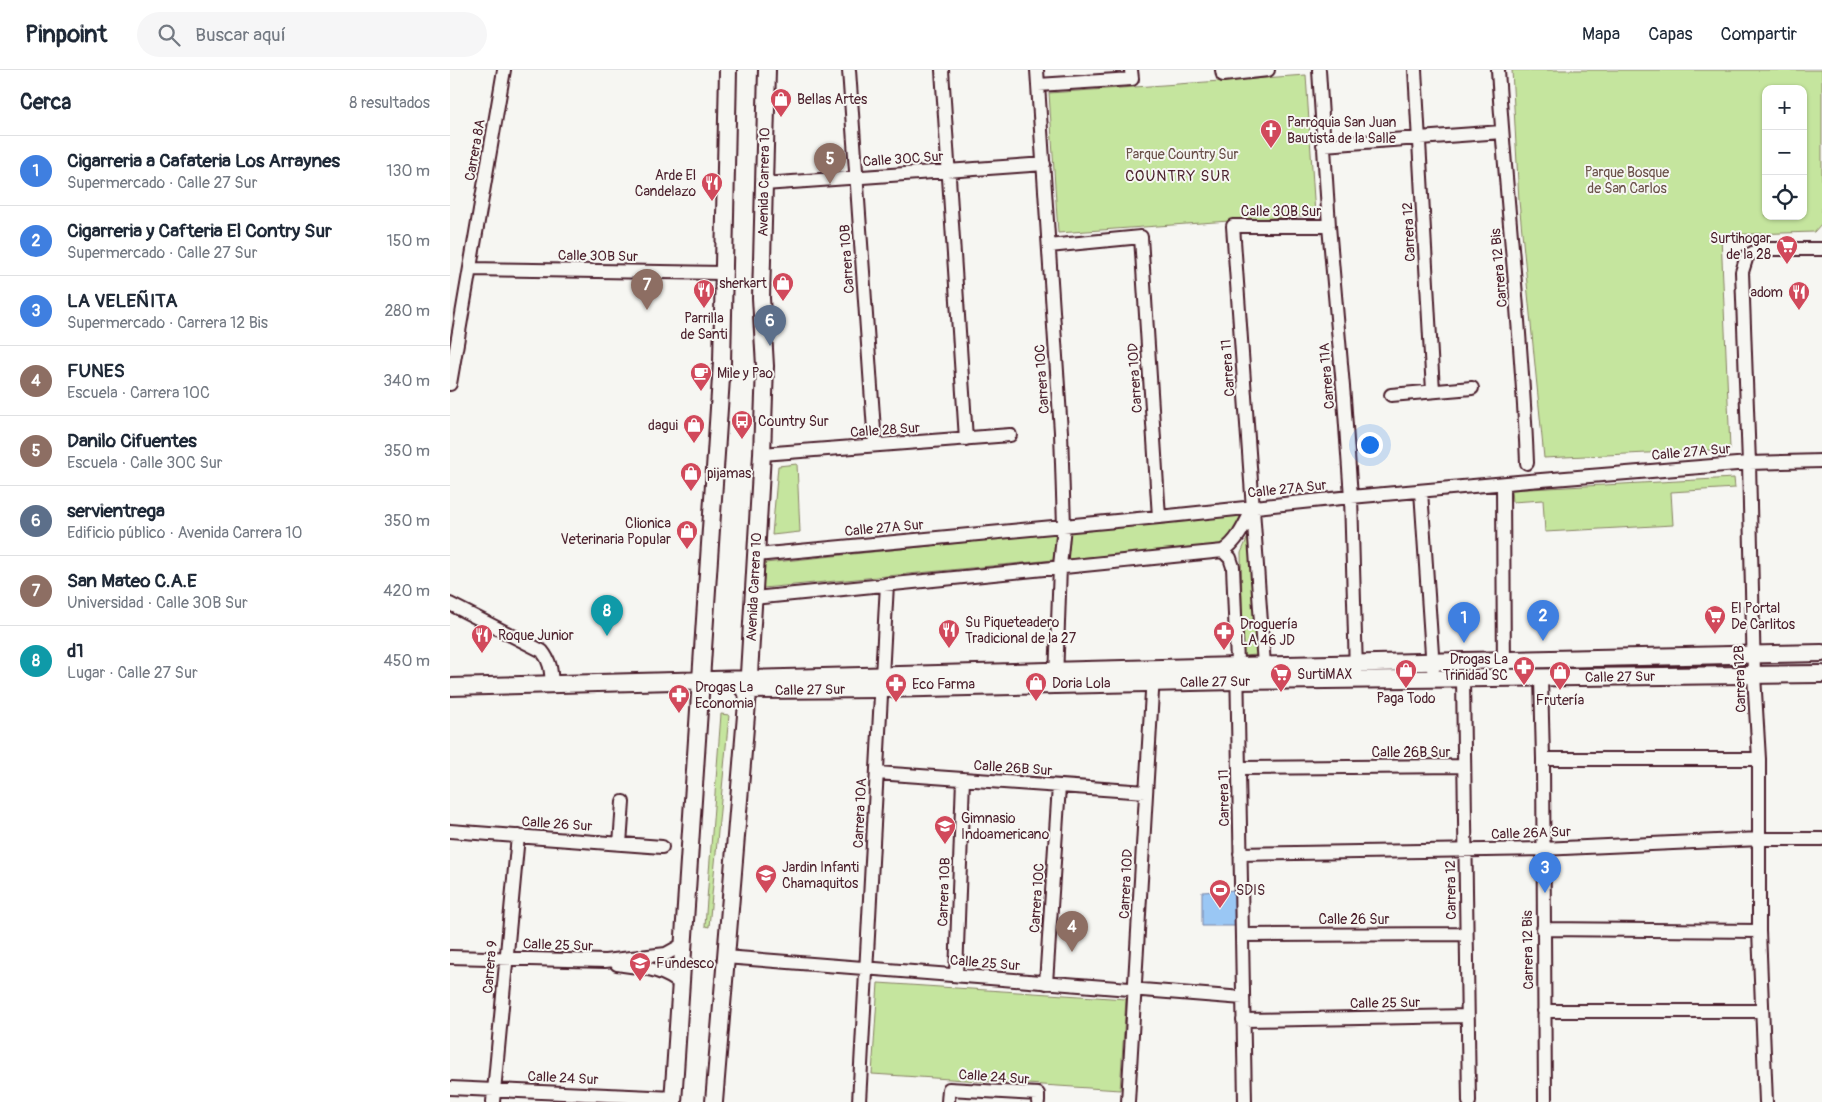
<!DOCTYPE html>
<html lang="es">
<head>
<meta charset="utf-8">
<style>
  :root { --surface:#fff; --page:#f6f6f7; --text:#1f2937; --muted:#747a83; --line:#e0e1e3; --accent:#d1495b }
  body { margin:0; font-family:Pangolin,sans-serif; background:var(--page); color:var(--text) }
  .controls { position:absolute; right:15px; top:15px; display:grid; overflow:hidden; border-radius:10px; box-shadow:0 1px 4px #0004 }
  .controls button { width:45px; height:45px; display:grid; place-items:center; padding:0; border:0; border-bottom:1px solid var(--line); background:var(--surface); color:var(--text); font:25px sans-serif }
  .you { position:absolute; left:919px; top:374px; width:18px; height:18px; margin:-12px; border:4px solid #fff; border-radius:50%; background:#1a73e8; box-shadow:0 0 0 8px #1a73e833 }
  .badge { display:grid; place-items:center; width:32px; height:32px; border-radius:50%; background:var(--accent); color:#fff; font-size:16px; font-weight:700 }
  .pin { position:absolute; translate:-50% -41px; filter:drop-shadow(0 1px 2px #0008) }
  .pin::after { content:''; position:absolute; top:26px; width:18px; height:15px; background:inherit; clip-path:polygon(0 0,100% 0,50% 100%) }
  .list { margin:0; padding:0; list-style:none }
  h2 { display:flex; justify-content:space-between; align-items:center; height:65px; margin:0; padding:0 20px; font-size:21px }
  h2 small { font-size:16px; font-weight:400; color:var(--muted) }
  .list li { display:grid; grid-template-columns:32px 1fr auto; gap:15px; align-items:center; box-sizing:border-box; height:70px; padding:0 20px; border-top:1px solid var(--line) }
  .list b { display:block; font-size:19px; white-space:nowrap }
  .list p { margin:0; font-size:16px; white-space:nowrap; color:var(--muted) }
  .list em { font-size:16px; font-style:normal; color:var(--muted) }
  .icon { flex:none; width:28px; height:28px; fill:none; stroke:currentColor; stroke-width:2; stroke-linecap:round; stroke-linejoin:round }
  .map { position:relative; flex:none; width:1372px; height:1032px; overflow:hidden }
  header { display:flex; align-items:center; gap:30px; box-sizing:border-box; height:70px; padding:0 25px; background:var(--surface); border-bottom:1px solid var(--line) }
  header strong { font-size:24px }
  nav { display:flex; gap:28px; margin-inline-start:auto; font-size:18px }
  .search { width:350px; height:45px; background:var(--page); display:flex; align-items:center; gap:12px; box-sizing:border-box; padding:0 18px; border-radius:28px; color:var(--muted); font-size:19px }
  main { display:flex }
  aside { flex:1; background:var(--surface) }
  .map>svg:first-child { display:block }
  .green { fill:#c5e59e; stroke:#888264; fill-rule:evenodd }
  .water { fill:#9ac7f4; stroke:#7a84a4 }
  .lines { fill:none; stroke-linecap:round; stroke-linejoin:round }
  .minor-casing { stroke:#4a1f2b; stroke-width:16 }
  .major-casing { stroke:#4a1f2b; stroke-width:20 }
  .minor { stroke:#f6f6f2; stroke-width:12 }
  .major { stroke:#f6f6f2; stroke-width:16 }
  .labels { text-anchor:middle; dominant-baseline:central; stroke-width:4; stroke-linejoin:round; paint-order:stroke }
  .poi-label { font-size:14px; fill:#4a1f2b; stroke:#f6f6f2; text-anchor:start }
  .street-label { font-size:14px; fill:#4a1f2b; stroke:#f6f6f2 }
  .park-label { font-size:14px; fill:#695048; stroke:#f6f6f2 }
  .neighbourhood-label { font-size:15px; letter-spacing:1px; fill:#4a1f2b; stroke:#f6f6f2 }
</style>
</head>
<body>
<header>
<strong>Pinpoint</strong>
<div class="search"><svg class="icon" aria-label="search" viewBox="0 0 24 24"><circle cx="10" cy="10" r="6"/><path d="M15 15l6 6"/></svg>Buscar aquí</div>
<nav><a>Mapa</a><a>Capas</a><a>Compartir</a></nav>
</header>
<main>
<aside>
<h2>Cerca<small>8 resultados</small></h2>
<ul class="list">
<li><span class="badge" style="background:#3f7fe0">1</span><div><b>Cigarreria a Cafateria Los Arraynes</b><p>Supermercado · Calle 27 Sur</p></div><em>130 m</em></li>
<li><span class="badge" style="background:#3f7fe0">2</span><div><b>Cigarreria y Cafteria El Contry Sur</b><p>Supermercado · Calle 27 Sur</p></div><em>150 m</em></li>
<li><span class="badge" style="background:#3f7fe0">3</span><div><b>LA VELEÑITA</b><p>Supermercado · Carrera 12 Bis</p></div><em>280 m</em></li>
<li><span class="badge" style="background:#8d6e63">4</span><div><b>FUNES</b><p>Escuela · Carrera 10C</p></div><em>340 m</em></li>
<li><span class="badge" style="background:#8d6e63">5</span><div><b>Danilo Cifuentes</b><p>Escuela · Calle 30C Sur</p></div><em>350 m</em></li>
<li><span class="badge" style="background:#5c6f8a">6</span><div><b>servientrega</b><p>Edificio público · Avenida Carrera 10</p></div><em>350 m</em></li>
<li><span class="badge" style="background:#8d6e63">7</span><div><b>San Mateo C.A.E</b><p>Universidad · Calle 30B Sur</p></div><em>420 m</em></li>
<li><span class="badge" style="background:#0f9aa8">8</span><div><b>d1</b><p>Lugar · Calle 27 Sur</p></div><em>450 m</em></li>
</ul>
</aside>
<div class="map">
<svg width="1372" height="1032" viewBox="0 0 1372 1032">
  <rect width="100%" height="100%" fill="#f6f6f2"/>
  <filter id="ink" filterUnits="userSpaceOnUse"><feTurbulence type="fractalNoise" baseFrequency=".02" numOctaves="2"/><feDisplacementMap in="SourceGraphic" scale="10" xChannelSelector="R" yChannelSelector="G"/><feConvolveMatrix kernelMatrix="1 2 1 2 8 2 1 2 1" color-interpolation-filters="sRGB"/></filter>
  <g filter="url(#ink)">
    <path class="green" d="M1062 0H1372V153L1364 162 1271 165 1280 379 1094 388 1069 131ZM1316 19H1353V146H1316Z
      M856 5 865 145 608 163 599 23Z
      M347 394 350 462 322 465 328 396Z
      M1284 408 1285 418 1221 422 1223 455 1095 462 1093 430 1062 432 1061 420Z
      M792 444C789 458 780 469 769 476L618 489 620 462Z
      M803 455 807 585 793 586 791 483Z
      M606 463 603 490 313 518 315 493Z
      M271 644 279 645 259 857 255 856Z
      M428 913 676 929 670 1020 422 1004Z"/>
    <path class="water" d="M787 820 788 856H752V822Z"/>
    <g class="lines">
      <g class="minor-casing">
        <path id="minor" d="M399 0 425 375
          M492 0 516 369
          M587 0 611 362 614 456 610 496 606 609
          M772 0 773 5 818 0
          M869 0 879 156 894 328 901 427 906 601
          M965 0 983 321
          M1048 0C1056 131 1072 262 1077 393
          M588 15 682 9 681 0
          M873 75 1052 62
          M314 114 594 94
          M599 176 691 167 709 447
          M20 199 274 203
          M0 314 54 0
          M941 325 1022 318
          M312 384 560 365
          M1053 414 1054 608
          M971 421 983 599
          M773 481 780 488 783 497 787 592 795 1032
          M306 485 709 447 901 427 1079 411 1299 393 1372 391
          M304 528 773 481C788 471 795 454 803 438
          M0 534 92 581C101 592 101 601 102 615
          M814 595 783 156H879
          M1091 608 1093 689 1095 1032
          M1013 609 1019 1032
          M1093 689H1309
          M789 698 1014 696
          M427 703 696 722
          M0 761 212 777
          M170 774 173 732
          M790 784 1092 779 1310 769H1372
          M1093 859 1309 861
          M792 865 1016 864
          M0 887 155 891 216 884 234 874
          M275 887 793 928
          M167 894C192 898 212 898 232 915
          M506 905 513 709
          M596 913 609 716
          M1094 941H1312
          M793 950 1018 946
          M0 1018 224 1028
          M43 1032 68 766
          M409 1032 437 514
          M498 1032 499 1019 588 1024V1032
          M678 1032 703 605
          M1316 1032 1309 861V689L1304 605 1299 393 1292 202 1297 186 1310 179H1372"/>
      </g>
      <g class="major-casing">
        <path id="major" d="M0 617 787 596 1372 583
          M294 620 431 619 787 611 1372 604
          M223 1032 272 293 278 0
          M264 1032 298 621 312 384 315 296 311 228 317 0"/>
      </g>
      <use href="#minor" class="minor"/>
      <use href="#major" class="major"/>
    </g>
  </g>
  <defs>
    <g id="shop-pin" transform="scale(1.125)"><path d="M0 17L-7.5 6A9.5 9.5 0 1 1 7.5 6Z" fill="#d1495b" stroke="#f6f6f2"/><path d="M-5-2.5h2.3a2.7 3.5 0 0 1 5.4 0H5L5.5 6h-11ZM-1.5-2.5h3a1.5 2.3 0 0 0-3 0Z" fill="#fff"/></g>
    <g id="church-pin" transform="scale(1.125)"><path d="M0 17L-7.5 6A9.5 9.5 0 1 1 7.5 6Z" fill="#d1495b" stroke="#f6f6f2"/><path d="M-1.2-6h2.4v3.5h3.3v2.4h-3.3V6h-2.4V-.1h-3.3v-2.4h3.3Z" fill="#fff"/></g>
    <g id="restaurant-pin" transform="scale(1.125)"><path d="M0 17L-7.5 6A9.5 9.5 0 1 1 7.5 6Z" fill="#d1495b" stroke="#f6f6f2"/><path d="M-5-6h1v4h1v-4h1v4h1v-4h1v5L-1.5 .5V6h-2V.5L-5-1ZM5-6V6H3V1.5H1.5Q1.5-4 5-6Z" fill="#fff"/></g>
    <g id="supermarket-pin" transform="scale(1.125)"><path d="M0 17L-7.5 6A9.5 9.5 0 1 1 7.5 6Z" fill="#d1495b" stroke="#f6f6f2"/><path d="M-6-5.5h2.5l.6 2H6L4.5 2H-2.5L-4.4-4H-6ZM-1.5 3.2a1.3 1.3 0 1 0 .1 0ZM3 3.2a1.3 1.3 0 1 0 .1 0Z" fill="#fff"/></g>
    <g id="cafe-pin" transform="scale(1.125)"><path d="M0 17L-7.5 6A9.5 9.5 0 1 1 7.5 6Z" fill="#d1495b" stroke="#f6f6f2"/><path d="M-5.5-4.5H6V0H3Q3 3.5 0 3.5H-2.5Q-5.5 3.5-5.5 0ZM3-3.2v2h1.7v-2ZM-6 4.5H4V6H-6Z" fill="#fff"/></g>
    <g id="bus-pin" transform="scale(1.125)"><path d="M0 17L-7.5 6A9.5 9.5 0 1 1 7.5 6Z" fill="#d1495b" stroke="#f6f6f2"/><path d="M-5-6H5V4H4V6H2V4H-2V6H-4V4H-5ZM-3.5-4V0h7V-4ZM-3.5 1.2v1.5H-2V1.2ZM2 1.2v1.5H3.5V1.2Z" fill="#fff"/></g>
    <g id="pharmacy-pin" transform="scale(1.125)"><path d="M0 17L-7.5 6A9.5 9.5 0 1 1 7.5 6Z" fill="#d1495b" stroke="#f6f6f2"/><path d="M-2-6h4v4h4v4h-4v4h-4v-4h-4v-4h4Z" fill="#fff"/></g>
    <g id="school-pin" transform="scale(1.125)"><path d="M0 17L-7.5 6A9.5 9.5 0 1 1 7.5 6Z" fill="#d1495b" stroke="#f6f6f2"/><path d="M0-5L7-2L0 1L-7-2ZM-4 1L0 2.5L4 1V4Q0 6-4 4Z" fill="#fff"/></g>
    <g id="stadium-pin" transform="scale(1.125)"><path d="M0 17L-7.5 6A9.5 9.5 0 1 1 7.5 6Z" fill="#d1495b" stroke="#f6f6f2"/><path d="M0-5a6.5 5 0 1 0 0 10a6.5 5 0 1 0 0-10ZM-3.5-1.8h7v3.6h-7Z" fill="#fff"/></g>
    <g id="university-pin" transform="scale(1.125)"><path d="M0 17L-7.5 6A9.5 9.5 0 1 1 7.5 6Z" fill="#d1495b" stroke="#f6f6f2"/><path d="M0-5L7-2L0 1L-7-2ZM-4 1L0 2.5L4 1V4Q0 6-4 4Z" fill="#fff"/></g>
  </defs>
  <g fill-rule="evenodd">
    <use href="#shop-pin" x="331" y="29"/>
    <use href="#church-pin" x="821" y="60"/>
    <use href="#restaurant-pin" x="262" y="113"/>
    <use href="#supermarket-pin" x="1337" y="176"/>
    <use href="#shop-pin" x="333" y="213"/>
    <use href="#restaurant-pin" x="254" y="220"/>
    <use href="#restaurant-pin" x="1349" y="222"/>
    <use href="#cafe-pin" x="251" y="303"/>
    <use href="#bus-pin" x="292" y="351"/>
    <use href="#shop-pin" x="244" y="355"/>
    <use href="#shop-pin" x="241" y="403"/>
    <use href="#shop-pin" x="237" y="461"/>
    <use href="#supermarket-pin" x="1265" y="546"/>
    <use href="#restaurant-pin" x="499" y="560"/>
    <use href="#pharmacy-pin" x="774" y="562"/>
    <use href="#restaurant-pin" x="32" y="565"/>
    <use href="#pharmacy-pin" x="1074" y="597"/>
    <use href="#shop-pin" x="956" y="600"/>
    <use href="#shop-pin" x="1110" y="602"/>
    <use href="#supermarket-pin" x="831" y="604"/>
    <use href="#shop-pin" x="586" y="613"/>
    <use href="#pharmacy-pin" x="446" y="614"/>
    <use href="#pharmacy-pin" x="229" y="625"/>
    <use href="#school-pin" x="495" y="756"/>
    <use href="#school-pin" x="316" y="805"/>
    <use href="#stadium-pin" x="770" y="820"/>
    <use href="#university-pin" x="190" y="893"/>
  </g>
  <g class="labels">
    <g class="poi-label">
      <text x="347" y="29">Bellas Artes</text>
      <text x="837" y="52">Parroquia San Juan<tspan x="837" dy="16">Bautista de la Salle</tspan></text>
      <text x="246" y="105" text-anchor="end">Arde El<tspan x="246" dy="16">Candelazo</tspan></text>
      <text x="1321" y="168" text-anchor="end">Surtihogar<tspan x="1321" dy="16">de la 28</tspan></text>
      <text x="317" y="213" text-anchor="end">sherkart</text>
      <text x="1333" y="222" text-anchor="end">adom</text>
      <text x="254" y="248" text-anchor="middle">Parrilla<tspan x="254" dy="16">de Santi</tspan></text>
      <text x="267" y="303">Mile y Pao</text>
      <text x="308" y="351">Country Sur</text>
      <text x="228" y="355" text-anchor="end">dagui</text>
      <text x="257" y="403">pijamas</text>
      <text x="221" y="453" text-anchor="end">Clionica<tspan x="221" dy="16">Veterinaria Popular</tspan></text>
      <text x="1281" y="538">El Portal<tspan x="1281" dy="16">De Carlitos</tspan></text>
      <text x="515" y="552">Su Piqueteadero<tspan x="515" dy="16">Tradicional de la 27</tspan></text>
      <text x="790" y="554">Droguería<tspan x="790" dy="16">LA 46 JD</tspan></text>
      <text x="48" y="565">Roque Junior</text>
      <text x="1058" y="589" text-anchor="end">Drogas La<tspan x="1058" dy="16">Trinidad SC</tspan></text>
      <text x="847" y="604">SurtiMAX</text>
      <text x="602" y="613">Doria Lola</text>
      <text x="462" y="614">Eco Farma</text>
      <text x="245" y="617">Drogas La<tspan x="245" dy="16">Economia</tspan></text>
      <text x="956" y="628" text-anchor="middle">Paga Todo</text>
      <text x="1110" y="630" text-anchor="middle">Frutería</text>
      <text x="511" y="748">Gimnasio<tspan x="511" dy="16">Indoamericano</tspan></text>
      <text x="332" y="797">Jardin Infanti<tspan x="332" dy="16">Chamaquitos</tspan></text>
      <text x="786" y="820">SDIS</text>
      <text x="206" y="893">Fundesco</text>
    </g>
    <g class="street-label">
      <text transform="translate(25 80) rotate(-80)">Carrera 8A</text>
      <text transform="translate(453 89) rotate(-4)">Calle 30C Sur</text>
      <text transform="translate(314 112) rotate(-89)">Avenida Carrera 10</text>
      <text x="831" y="141">Calle 30B Sur</text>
      <text transform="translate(959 162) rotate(-93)">Carrera 12</text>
      <text transform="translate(148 186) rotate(1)">Calle 30B Sur</text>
      <text transform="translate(397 189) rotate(-94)">Carrera 10B</text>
      <text transform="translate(1049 198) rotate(-95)">Carrera 12 Bis</text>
      <text transform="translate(778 298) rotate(-94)">Carrera 11</text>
      <text transform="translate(877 306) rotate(-95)">Carrera 11A</text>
      <text transform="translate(685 308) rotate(-94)">Carrera 10D</text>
      <text transform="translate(592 309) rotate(-94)">Carrera 10C</text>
      <text transform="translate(435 360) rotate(-4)">Calle 28 Sur</text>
      <text transform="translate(1241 382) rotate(-5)">Calle 27A Sur</text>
      <text transform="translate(837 419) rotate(-6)">Calle 27A Sur</text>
      <text transform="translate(434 458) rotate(-5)">Calle 27A Sur</text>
      <text transform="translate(304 517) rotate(-87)">Avenida Carrera 10</text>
      <text transform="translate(1170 607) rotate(-1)">Calle 27 Sur</text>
      <text transform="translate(1290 609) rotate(-92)">Carrera 12B</text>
      <text transform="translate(765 612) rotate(-1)">Calle 27 Sur</text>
      <text transform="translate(360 620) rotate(-1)">Calle 27 Sur</text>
      <text x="961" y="682">Calle 26B Sur</text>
      <text transform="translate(563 698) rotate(4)">Calle 26B Sur</text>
      <text transform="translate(774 728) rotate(-91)">Carrera 11</text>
      <text transform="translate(410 743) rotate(-87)">Carrera 10A</text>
      <text transform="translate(107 754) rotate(4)">Calle 26 Sur</text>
      <text transform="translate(1081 763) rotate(-2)">Calle 26A Sur</text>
      <text transform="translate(676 814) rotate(-87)">Carrera 10D</text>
      <text transform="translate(1001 820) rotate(-91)">Carrera 12</text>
      <text transform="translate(494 822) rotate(-88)">Carrera 10B</text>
      <text transform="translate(587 828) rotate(-86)">Carrera 10C</text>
      <text x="904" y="849">Calle 26 Sur</text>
      <text transform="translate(108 875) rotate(2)">Calle 25 Sur</text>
      <text transform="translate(1078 880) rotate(-91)">Carrera 12 Bis</text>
      <text transform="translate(535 893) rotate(5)">Calle 25 Sur</text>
      <text transform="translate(40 897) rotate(-85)">Carrera 9</text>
      <text transform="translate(935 933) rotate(-1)">Calle 25 Sur</text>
      <text transform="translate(544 1007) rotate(4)">Calle 24 Sur</text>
      <text transform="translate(113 1008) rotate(3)">Calle 24 Sur</text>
    </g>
    <g class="park-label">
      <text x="732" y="84">Parque Country Sur</text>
      <text x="1177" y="102">Parque Bosque<tspan x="1177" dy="16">de San Carlos</tspan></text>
    </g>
    <g class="neighbourhood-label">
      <text x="728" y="106">COUNTRY SUR</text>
    </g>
  </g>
</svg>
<div class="controls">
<button>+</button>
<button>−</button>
<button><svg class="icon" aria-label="locate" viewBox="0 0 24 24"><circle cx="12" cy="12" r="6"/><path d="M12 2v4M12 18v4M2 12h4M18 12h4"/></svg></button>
</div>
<div class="you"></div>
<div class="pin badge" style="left:1014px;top:573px;background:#3f7fe0">1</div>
<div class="pin badge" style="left:1093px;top:571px;background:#3f7fe0">2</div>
<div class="pin badge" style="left:1095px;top:823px;background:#3f7fe0">3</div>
<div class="pin badge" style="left:622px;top:882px;background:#8d6e63">4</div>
<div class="pin badge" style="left:380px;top:114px;background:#8d6e63">5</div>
<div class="pin badge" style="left:320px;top:276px;background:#5c6f8a">6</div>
<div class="pin badge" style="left:197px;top:240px;background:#8d6e63">7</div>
<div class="pin badge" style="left:157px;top:566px;background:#0f9aa8">8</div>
</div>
</main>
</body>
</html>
